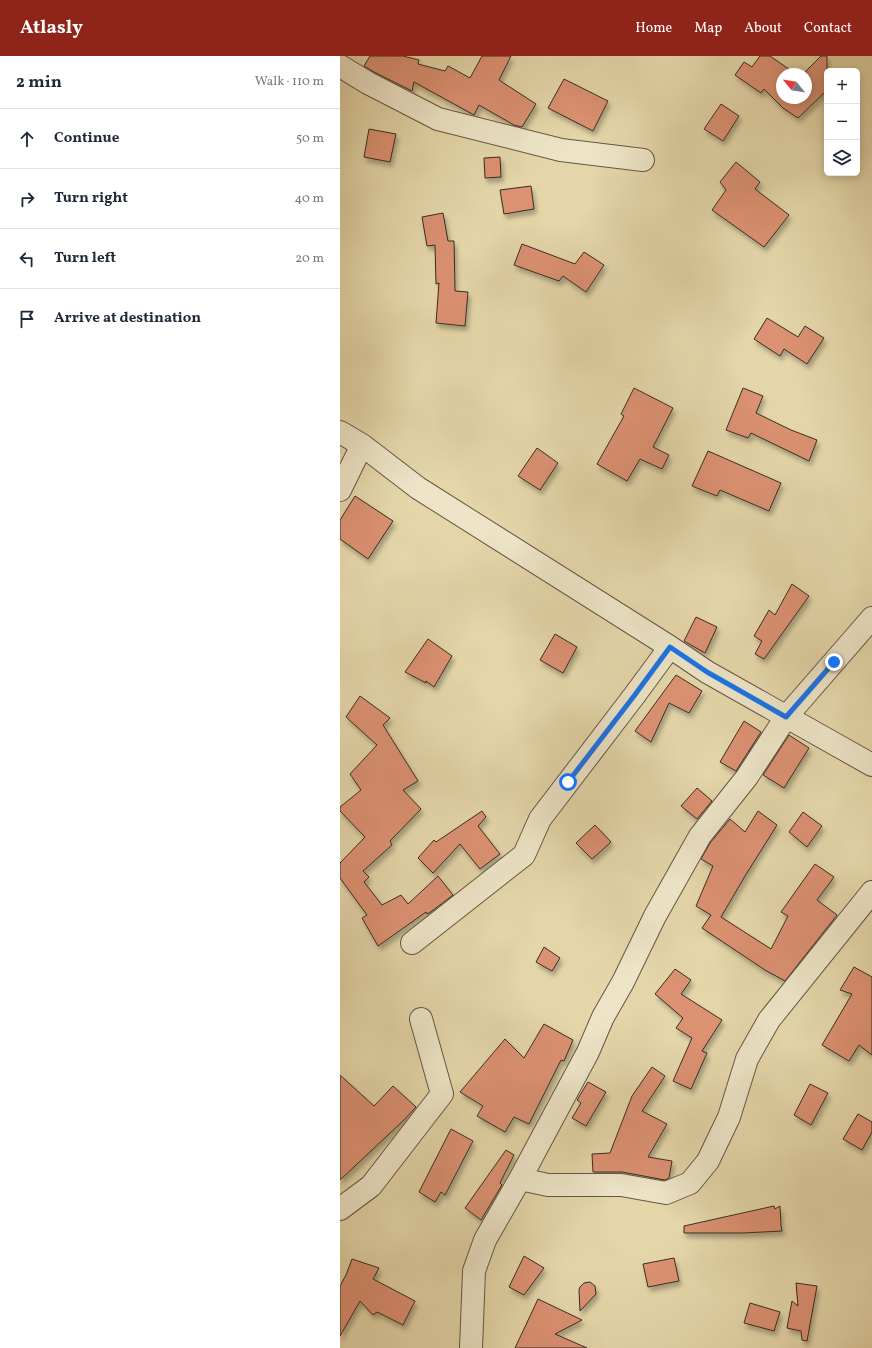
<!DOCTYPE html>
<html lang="en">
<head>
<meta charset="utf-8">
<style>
  :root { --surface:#fff; --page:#f2f2f3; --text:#1f2937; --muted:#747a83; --line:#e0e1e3; --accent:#8f2418 }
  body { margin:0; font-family:Vollkorn,serif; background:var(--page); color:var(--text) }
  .controls { position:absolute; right:12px; top:12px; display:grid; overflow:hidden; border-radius:6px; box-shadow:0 2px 10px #0003 }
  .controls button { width:36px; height:36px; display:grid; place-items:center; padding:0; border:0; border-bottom:1px solid var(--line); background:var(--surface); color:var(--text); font:20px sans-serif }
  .compass { position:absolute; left:436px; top:12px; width:36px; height:36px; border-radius:50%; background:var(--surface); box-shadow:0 2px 10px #0003; rotate:300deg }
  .stop { position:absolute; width:12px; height:12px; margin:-9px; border:3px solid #1a73e8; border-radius:50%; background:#fff }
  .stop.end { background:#1a73e8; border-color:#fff; box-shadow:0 1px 4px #0008 }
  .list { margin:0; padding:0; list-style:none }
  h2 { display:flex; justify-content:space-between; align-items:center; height:52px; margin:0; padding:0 16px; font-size:17px }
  h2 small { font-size:13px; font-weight:400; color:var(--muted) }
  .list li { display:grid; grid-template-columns:26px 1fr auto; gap:12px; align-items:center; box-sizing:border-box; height:60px; padding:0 16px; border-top:1px solid var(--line) }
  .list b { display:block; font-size:15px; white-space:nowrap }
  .list em { font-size:13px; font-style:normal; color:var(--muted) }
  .icon { flex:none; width:22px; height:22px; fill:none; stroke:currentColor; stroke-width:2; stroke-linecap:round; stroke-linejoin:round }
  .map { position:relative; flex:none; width:532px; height:1292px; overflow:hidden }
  header { display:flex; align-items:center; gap:24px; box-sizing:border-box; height:56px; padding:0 20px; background:var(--accent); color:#fff }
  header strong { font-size:19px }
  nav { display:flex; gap:22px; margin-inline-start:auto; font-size:14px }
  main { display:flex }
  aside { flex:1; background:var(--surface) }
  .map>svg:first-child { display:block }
  .building { fill:#db9172; stroke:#382d24; filter:url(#shadow) }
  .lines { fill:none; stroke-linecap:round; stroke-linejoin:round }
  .minor-casing { stroke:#635745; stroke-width:24 }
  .minor { stroke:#ede4c7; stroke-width:22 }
  .route { stroke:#1a73e8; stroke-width:5 }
</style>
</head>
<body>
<header>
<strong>Atlasly</strong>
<nav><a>Home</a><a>Map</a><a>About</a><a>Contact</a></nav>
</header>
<main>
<aside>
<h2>2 min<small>Walk · 110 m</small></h2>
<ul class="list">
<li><svg class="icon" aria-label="ahead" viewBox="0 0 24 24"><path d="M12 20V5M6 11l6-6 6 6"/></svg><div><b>Continue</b></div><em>50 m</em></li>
<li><svg class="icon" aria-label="right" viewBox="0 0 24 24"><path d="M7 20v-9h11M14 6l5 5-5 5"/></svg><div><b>Turn right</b></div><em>40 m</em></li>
<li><svg class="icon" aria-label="left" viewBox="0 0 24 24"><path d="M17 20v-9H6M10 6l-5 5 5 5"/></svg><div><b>Turn left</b></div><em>20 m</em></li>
<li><svg class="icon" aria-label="arrive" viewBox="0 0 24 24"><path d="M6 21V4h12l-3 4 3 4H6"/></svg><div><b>Arrive at destination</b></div></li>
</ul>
</aside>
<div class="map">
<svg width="532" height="1292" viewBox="0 0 532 1292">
  <defs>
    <filter id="shadow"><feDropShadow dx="2.5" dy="4.5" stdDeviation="2" flood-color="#0004"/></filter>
  </defs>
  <rect width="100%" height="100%" fill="#e4d6a9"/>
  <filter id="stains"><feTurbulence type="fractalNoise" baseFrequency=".005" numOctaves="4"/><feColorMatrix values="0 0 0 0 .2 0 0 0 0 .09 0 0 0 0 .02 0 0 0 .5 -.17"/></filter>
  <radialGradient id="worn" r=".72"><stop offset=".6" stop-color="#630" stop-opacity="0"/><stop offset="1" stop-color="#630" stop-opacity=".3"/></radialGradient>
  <path class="building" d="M30 0H63L79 4 78 8 105 15 108 10 130 22 142 0H171L159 24 196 48 182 71 174 69 139 49 134 59 74 26 72 35 34 16 24 10Z
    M420 0H430L456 18H442V42H466V15L481 0H487V34L458 62 443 52 424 33 421 37 395 19 404 6 412 11Z
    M224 23 268 45 253 75 208 52Z
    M381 48 399 60 383 85 364 73Z
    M29 73 56 78 50 106 24 101Z
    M160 101 161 121 145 122 144 102Z
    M396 106 420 126 415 133 449 159 424 191 372 154 386 134 380 126Z
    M191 130 194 153 164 158 160 134Z
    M103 157 108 185H114L115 235 128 236 125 270 96 267 99 227 96 228 95 189 87 190 82 161Z
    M182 188 235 208 244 196 264 209 246 236 223 220 219 225 174 209Z
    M427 262 458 281 465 270 484 282 467 308 444 293 440 300 414 283Z
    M294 332 333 352 313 391 329 399 322 413 300 403 287 425 257 408 284 360 281 358Z
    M403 332 423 340 416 357 451 374 477 384 469 405 411 377 408 382 386 374Z
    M197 392 218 407 200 434 178 420Z
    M368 395 441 427 429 455 380 434 377 440 352 430Z
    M15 440 53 465 28 503 0 483V464Z
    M452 528 469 540 424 603 415 598 422 585 414 580 429 554 435 559Z
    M356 561 377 571 365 597 344 585Z
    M215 578 237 591 223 617 200 604Z
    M88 583 112 600 94 631 86 625V627L65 616Z
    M336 619 362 635 349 657 329 647 311 686 295 675Z
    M20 640 50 662 43 669 78 725 63 734 81 753 50 785 52 789 23 815 29 821 24 826 42 849 61 839 68 848 98 820 113 839 92 855 87 858 86 856 38 890 22 862 27 859 0 822V807L25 781 0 755V751L21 734 10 718 37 689 6 661Z
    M404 665 421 676 396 715 380 706Z
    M449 679 469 692 444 732 423 719Z
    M357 732 372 745 357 763 341 750Z
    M142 755 146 761 138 770 160 798 140 813 120 788 93 817 78 802 94 784 96 786Z
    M418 755 437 769 405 820 381 861 431 893 448 860 441 856 475 808 494 821 477 844 497 859 445 925 425 914 362 872 371 859 356 850 373 810 361 803 370 787 390 763 405 776Z
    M463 756 482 770 467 791 449 776Z
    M255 769 271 786 252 803 236 787Z
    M204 891 220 902 212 915 196 906Z
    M514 911 532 921V999L519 989 509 1005 482 989 512 938 500 934Z
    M335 913 351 924 341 938 382 964 362 995 367 997 351 1033 333 1025 352 982 336 972 343 962 315 938Z
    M204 968 233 984 224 1005 221 1004 189 1068 174 1061 165 1076 137 1060 143 1050 120 1036 165 983 184 1002Z
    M312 1011 325 1020 302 1055 327 1068 308 1101 332 1105 329 1122 325 1124 282 1116H253L252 1098 270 1097 292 1040Z
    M0 1019 34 1050 53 1030 76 1051 64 1064 0 1124Z
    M248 1026 266 1036 246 1070 232 1062 241 1047 237 1044Z
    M470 1028 488 1037 471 1069 454 1059Z
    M518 1058 532 1066V1076L522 1094 503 1083Z
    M111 1073 133 1085 105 1139 101 1136 95 1146 79 1136Z
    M166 1094 174 1099 160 1127 162 1129 141 1164 125 1152Z
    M434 1150 435 1153 440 1150 441 1170 442 1175 403 1177H344V1170Z
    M184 1200 204 1212 184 1239 169 1231Z
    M334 1202 339 1225 308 1231 303 1208Z
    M12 1203 39 1212 33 1223 75 1245 63 1269 37 1256 33 1259 20 1245 0 1280V1230L6 1219Z
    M250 1226 255 1230 256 1238 240 1255 239 1234 240 1231 244 1227Z
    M456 1227 477 1230 467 1285 462 1284 461 1275 447 1272 452 1245 458 1250Z
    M198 1243 242 1264 215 1278 247 1292H175Z
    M410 1247 440 1256 434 1275 404 1267Z"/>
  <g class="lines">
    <g class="minor-casing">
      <path id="minor" d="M0 10 28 27 98 63 221 94 303 104
        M0 376 22 389 78 432 330 591 367 616 532 709
        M0 434 22 389
        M72 887 184 799 200 763 294 640 330 591
        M180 1123 208 1129H281L326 1137 350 1127 368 1105 389 1061 407 1003 429 964 532 836
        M0 1153 31 1130 102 1038 81 963
        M131 1292 134 1215 145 1184 180 1123 248 996 263 961 283 926 315 860 360 780 407 721 446 661 532 562"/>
    </g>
    <use href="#minor" class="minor"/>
  </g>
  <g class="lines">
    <path class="route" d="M228 726 294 640 330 591 367 616 446 661 494 606"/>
  </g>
  <rect width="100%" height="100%" filter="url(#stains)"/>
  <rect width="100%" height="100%" fill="url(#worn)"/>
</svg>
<div class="controls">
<button>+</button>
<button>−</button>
<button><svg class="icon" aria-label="layers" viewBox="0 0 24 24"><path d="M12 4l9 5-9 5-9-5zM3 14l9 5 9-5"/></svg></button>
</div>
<svg class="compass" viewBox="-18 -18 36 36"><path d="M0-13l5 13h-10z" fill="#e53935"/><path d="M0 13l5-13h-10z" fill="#747a83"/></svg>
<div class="stop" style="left:228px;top:726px"></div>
<div class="stop end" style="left:494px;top:606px"></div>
</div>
</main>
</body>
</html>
